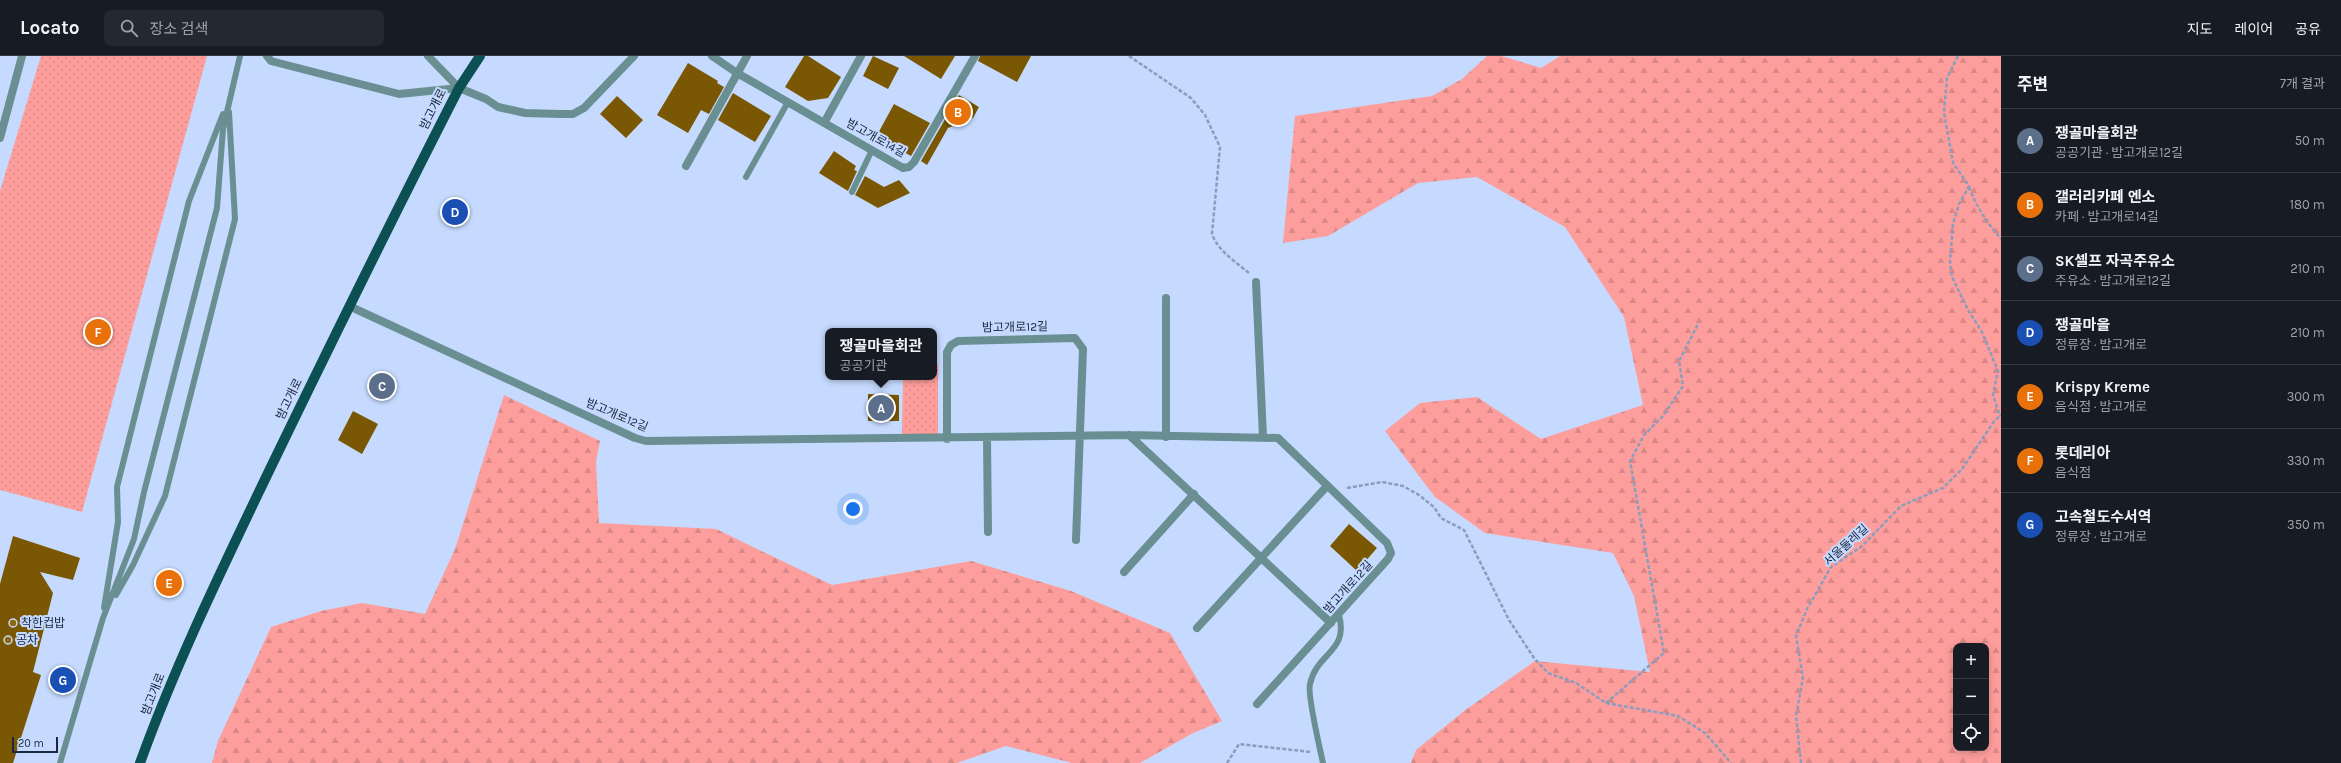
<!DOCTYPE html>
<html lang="ko">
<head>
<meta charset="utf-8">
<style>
  :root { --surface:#171b24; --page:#242831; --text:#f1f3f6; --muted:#9ea1a6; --line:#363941; --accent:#8f680e }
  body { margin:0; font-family:Karla,"Noto Sans KR",sans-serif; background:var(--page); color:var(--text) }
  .controls { position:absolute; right:12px; bottom:12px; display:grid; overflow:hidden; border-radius:8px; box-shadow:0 2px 10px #0003 }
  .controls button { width:36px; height:36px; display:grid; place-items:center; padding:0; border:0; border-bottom:1px solid var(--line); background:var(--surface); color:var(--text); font:20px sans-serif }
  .scale { position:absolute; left:12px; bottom:10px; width:46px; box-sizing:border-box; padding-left:4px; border:2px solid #1c283f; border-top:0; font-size:11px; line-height:14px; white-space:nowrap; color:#1c283f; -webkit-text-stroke:3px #c5dafe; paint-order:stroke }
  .you { position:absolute; left:853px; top:453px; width:14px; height:14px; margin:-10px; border:3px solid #fff; border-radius:50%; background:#1a73e8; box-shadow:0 0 0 6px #1a73e833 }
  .badge { display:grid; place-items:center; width:26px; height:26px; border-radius:50%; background:var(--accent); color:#fff; font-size:13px; font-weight:700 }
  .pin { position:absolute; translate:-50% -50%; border:2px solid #fff; box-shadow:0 1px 4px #0006 }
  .popup { position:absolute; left:825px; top:272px; width:112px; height:52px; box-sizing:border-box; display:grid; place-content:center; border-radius:8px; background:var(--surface); filter:drop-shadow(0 1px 3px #0005); font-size:13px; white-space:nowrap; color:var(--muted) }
  .popup b { font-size:15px; color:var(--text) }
  .popup::after { content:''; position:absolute; left:50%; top:100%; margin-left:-8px; border:8px solid transparent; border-top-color:var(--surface) }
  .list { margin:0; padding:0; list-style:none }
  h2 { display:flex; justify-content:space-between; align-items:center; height:52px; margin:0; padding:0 16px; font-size:17px }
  h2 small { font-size:13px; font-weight:400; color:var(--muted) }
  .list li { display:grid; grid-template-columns:26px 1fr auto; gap:12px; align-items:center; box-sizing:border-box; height:64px; padding:0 16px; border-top:1px solid var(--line) }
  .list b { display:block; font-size:15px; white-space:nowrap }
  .list p { margin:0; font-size:13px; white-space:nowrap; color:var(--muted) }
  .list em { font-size:13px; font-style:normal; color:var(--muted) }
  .icon { flex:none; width:22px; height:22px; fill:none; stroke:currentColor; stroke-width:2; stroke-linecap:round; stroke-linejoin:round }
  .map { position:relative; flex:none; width:2001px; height:707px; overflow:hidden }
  header { display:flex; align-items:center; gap:24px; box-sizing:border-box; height:56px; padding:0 20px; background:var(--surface); border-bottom:1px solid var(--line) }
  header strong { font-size:19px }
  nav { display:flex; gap:22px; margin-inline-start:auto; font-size:14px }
  .search { width:280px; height:36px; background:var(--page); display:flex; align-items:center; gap:10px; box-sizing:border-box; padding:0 14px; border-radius:8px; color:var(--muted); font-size:15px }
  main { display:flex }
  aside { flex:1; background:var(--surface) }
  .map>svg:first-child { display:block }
  .green { fill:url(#green-dots) }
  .forest { fill:url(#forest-firs); fill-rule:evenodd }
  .building { fill:#7a5703 }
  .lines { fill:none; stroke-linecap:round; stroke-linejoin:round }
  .path { stroke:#8b9dbc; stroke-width:2.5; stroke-dasharray:4 2; stroke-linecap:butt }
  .lane { stroke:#6a8f92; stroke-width:6 }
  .street { stroke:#6a8f92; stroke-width:8 }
  .primary { stroke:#0d5054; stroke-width:10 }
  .poi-dot { fill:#8f680e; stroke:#c5dafe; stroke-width:1.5 }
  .labels { text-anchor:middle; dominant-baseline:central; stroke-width:4; stroke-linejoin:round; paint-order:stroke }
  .street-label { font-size:12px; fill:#1c283f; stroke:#c5dafe }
  .poi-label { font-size:12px; fill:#1c283f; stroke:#c5dafe; text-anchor:start }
</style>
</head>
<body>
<header>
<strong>Locato</strong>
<div class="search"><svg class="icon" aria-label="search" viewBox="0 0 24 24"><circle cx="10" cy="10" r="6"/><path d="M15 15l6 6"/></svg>장소 검색</div>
<nav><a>지도</a><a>레이어</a><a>공유</a></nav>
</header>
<main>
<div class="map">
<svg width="2001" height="707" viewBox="0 0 2001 707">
  <defs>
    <pattern id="green-dots" width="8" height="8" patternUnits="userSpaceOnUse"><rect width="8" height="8" fill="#fe9e9c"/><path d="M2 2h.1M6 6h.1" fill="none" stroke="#d98887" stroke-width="1.8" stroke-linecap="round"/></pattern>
    <pattern id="forest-firs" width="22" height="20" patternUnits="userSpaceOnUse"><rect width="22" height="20" fill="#fe9e9c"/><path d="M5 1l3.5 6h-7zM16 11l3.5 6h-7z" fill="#d98887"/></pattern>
  </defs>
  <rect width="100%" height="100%" fill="#c5dafe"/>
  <path class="green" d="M41 0H207L82 456 0 434V135Z
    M934 308H938V378H902L903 321H934Z"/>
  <path class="forest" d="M1487 0H1502L1541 12 1560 0H2001V707H1411L1416 694 1464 655 1535 605 1650 616 1634 540 1613 497 1485 477 1435 441 1385 375 1420 347 1477 341 1541 383 1643 349 1624 261 1565 171 1477 121 1418 127 1328 180 1283 187 1295 60 1432 40 1462 23ZM1956 590H1986V692H1956Z
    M504 339 600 385 596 406 599 467 716 473 832 529 971 505 1071 535 1170 577 1222 665 1193 677 1140 707H1072L1006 690 957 707H212L218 685 271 571 321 555 362 547 425 558 455 493Z"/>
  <path class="building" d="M804 0H808L841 21 828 42 808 45 785 31Z
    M873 0 899 12 888 33 863 20Z
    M904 0H955L941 23Z
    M980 0H1031L1017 26 978 5Z
    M688 7 718 25 717 27 724 31 709 58 701 54 688 77 657 59Z
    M733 37 771 60 755 86 718 64Z
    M959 39 979 51 973 62 948 72 927 109 921 105Z
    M617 40 643 64 626 82 600 58Z
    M894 48 930 67 911 100 876 81Z
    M834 95 856 110 854 114 857 115 848 135 819 117Z
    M865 120 884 131 899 124 910 137 878 152 855 139Z
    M868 338 899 339V365H868Z
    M353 355 378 368 362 398 338 384Z
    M1349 468 1377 492 1357 515 1330 490Z
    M13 480 80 502 73 524 40 516 53 537 33 616 41 619 13 707H0V528Z"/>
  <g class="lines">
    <path class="path" d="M1129 0 1191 42 1205 59 1220 91 1212 178C1218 195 1236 206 1250 218
      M1958 0 1947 22 1944 57 1953 107 1969 130 1959 148 1953 168 1950 206 1952 221 1968 254 1982 276 1998 315 1993 339 2000 360
      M1969 131C1977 152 1987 166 2001 183
      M1347 432 1382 426 1403 430 1419 439 1434 451 1441 462 1464 474 1509 564 1534 602 1548 617 1576 627 1606 647 1678 660 1705 677 1731 707
      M1606 647 1664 597 1630 405 1644 379 1663 360 1683 330 1679 305 1698 268
      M1227 707 1239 688 1311 696
      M1801 707 1796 660 1803 622 1796 580 1807 553 1831 511 1861 491 1901 450 1943 432 1962 413 1995 364 2001 359"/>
    <path class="lane" d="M746 121 788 46
      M852 136 872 94
      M116 539 133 509 165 440 235 163 229 56
      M104 552 118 466 117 431 189 145 223 58
      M60 707 103 562 134 483 144 436 217 152 223 73 240 0
      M1323 707C1320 693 1307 638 1310 628 1317 596 1349 596 1339 559"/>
    <path class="street" d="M267 0 271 5 399 38 459 32
      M428 0 459 32 486 43 498 51 525 57 560 58H573L584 52 634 0
      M712 0 737 17 903 112 909 111 914 106 975 0
      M824 67 861 0
      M0 82 22 0
      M686 110 747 0
      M1256 226 1263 381
      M349 250 635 382 646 385 1129 379 1278 382 1387 487 1391 497 1388 503 1257 648
      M1129 379 1331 567
      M1166 381V242
      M947 383V296L951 289 958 285 1075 282 1083 293 1076 484
      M987 383 988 476
      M1124 516 1194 438
      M1197 572 1327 430"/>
    <path class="primary" d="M140 707C176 607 223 511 269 415 331 287 394 159 459 32L480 0"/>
  </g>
  <g class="poi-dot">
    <circle cx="13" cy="567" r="4"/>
    <circle cx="8" cy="584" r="4"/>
  </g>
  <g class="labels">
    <g class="street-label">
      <text transform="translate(433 53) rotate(-63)">밤고개로</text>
      <text transform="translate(876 82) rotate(29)">밤고개로14길</text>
      <text transform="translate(1015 271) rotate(-1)">밤고개로12길</text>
      <text transform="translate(289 343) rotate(-64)">밤고개로</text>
      <text transform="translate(617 359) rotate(23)">밤고개로12길</text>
      <text transform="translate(1846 489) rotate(-42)">서울둘레길</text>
      <text transform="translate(1348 531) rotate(-48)">밤고개로12길</text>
      <text transform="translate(153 638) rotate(-68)">밤고개로</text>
    </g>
    <g class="poi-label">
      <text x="21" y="567">착한컵밥</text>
      <text x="16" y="584">공차</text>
    </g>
  </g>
</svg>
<div class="controls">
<button>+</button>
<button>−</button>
<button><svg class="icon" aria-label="locate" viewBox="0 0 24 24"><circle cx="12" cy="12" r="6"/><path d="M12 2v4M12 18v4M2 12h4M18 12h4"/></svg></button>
</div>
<div class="scale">20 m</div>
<div class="you"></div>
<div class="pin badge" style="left:881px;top:352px;background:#5c6f8a">A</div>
<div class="popup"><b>쟁골마을회관</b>공공기관</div>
<div class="pin badge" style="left:958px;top:56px;background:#e8710a">B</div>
<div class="pin badge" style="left:382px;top:330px;background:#5c6f8a">C</div>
<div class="pin badge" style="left:455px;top:156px;background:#1a4fb4">D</div>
<div class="pin badge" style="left:169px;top:527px;background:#e8710a">E</div>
<div class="pin badge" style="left:98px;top:276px;background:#e8710a">F</div>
<div class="pin badge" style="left:63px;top:624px;background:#1a4fb4">G</div>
</div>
<aside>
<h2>주변<small>7개 결과</small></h2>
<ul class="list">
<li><span class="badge" style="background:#5c6f8a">A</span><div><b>쟁골마을회관</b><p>공공기관 · 밤고개로12길</p></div><em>50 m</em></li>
<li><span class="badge" style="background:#e8710a">B</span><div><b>갤러리카페 엔소</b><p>카페 · 밤고개로14길</p></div><em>180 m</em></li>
<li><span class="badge" style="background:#5c6f8a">C</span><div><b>SK셀프 자곡주유소</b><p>주유소 · 밤고개로12길</p></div><em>210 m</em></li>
<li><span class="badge" style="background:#1a4fb4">D</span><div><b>쟁골마을</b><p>정류장 · 밤고개로</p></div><em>210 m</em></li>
<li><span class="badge" style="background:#e8710a">E</span><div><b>Krispy Kreme</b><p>음식점 · 밤고개로</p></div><em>300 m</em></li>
<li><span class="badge" style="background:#e8710a">F</span><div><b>롯데리아</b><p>음식점</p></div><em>330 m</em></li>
<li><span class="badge" style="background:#1a4fb4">G</span><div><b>고속철도수서역</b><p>정류장 · 밤고개로</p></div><em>350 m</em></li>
</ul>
</aside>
</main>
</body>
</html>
